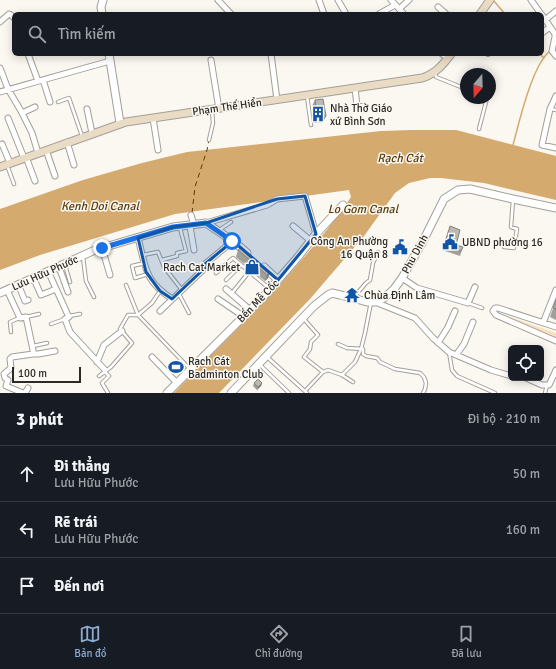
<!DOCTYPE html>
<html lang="vi">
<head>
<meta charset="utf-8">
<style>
  :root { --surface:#171b24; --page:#20242c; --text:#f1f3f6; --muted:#9ea1a6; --line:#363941; --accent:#8cacd2 }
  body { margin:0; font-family:Signika,sans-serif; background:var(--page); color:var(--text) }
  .controls { position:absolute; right:12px; bottom:12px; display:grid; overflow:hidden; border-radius:6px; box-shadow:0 2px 10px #0003 }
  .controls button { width:36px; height:36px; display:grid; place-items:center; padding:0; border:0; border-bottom:1px solid var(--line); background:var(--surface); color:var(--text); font:20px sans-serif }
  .compass { position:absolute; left:460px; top:68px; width:36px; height:36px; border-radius:50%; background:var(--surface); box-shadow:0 2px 10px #0003; rotate:199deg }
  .scale { position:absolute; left:12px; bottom:10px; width:69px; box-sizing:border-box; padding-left:4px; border:2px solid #2b2a27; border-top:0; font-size:11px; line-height:14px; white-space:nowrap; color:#2b2a27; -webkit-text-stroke:3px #fbf7f1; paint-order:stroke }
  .stop { position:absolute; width:12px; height:12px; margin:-9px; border:3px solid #1a73e8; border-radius:50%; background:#fff }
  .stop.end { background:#1a73e8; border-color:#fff; box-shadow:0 1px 4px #0008 }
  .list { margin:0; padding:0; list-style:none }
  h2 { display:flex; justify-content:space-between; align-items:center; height:52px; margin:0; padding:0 16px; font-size:17px }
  h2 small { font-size:13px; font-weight:400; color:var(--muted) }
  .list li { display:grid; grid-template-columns:26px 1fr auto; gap:12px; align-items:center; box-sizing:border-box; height:56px; padding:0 16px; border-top:1px solid var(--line) }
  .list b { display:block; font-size:15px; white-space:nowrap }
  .list p { margin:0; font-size:13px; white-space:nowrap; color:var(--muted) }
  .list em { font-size:13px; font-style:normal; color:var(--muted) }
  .icon { flex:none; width:22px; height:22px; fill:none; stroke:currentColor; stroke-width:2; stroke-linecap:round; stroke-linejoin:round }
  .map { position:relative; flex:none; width:556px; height:393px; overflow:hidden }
  .search { position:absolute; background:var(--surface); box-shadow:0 2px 10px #0003; left:12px; right:12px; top:12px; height:44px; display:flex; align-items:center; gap:10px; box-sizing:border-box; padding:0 14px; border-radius:6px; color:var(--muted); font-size:15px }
  .sheet { height:220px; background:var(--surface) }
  nav { display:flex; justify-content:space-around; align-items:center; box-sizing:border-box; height:56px; border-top:1px solid var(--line); background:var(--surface); font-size:11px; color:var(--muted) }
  nav a { display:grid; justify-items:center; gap:2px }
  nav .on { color:var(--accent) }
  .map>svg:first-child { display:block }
  .green { fill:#fbe0ba }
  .water { fill:#d4aa6e }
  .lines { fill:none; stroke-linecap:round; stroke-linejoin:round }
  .stream { stroke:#d4aa6e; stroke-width:1.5 }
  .ferry { stroke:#583c0b; stroke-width:1; stroke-dasharray:5 4; stroke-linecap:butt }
  .service-casing { stroke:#a39f99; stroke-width:4.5 }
  .minor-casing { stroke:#a39f99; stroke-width:7 }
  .tertiary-casing { stroke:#a39f99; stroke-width:9 }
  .secondary-casing { stroke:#a39f99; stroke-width:9 }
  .service { stroke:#fff; stroke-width:2.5 }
  .minor { stroke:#fff; stroke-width:5 }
  .tertiary { stroke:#fff; stroke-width:7 }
  .secondary { stroke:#eadbc4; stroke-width:7 }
  .wall { fill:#a29e99 }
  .shaded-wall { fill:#84817d }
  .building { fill:#bcb8b2; stroke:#84817d }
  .route { stroke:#1a73e8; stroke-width:5 }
  .marked { fill:#1156a6; fill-opacity:0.2; stroke:#1156a6; stroke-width:3; stroke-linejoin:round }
  .labels { text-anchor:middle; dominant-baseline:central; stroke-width:3; stroke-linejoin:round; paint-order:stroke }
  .street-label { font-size:11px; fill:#2b2a27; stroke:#fbf7f1 }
  .poi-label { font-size:11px; fill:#2b2a27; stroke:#fbf7f1; text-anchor:start }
  .water-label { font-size:12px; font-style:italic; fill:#583c0b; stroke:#fbf7f1 }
</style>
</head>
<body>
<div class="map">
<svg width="556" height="393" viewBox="0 0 556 393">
  <rect width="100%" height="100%" fill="#fbf7f1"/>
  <path class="green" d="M496 312 556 333V339L500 316Z"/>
  <path class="water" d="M412 130H456L556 156V200L484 183 441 178H430L409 183 395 193 364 236 310 299 219 393H174C233 332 297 273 347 203L351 197 349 190 175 214 40 255 0 270V209L83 180 142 163 187 152 381 131Z"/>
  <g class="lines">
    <path class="stream" d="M493 0 505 14
      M540 54 544 58
      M513 145C519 123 532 65 550 51"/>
    <path class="ferry" d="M192 213 195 187 207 150 209 140"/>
    <g class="service-casing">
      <path id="service" d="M488 54V55
        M435 73 436 77 466 89
        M307 96 311 125
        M58 102 69 98 82 136
        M550 109 556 110
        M479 129 487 98
        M209 140 213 123 212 110
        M7 165 14 184
        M218 231 231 222
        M504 247 514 248 517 229 511 227 513 200
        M143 255 158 252 164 267 182 290
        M83 257 86 281 94 297
        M162 260 177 256V253L186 251 180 228
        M145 263 132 266 135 278 148 274
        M65 265 70 282
        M216 273 233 258 270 289
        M226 280 241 265
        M126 285 138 315 190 369
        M232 293 249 272
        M179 294 189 313
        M354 297 366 283 370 280 373 263 378 252
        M468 303 482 308
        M69 316 80 314
        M26 317 39 314
        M303 318 318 335 311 342 310 349 304 357 323 372
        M51 324 65 319
        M11 332 10 322 19 318
        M338 344 347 348 363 349V354L366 356 377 358 380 362 395 369 420 373 424 377 426 383 425 389 423 393
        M33 346 47 343
        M449 352 452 370 457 376 495 393
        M267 357 307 393
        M259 364 289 393
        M104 371 109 376 102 383 108 393
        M342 375 353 382
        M99 376 111 367 132 343 120 329 128 315H138L152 303 160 291
        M305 391 323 372 328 370 342 375 355 362 361 349 365 333 371 302
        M545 393 547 385"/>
    </g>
    <g class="minor-casing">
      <path id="minor" d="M218 0 231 14
        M319 0 324 14
        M338 0 346 14
        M391 0 403 13
        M531 0 541 14
        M438 7 446 14
        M399 9 409 0
        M379 14 395 5
        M542 15 555 34V37L552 51 556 56
        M545 20 556 11
        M0 22 9 14 11 15 14 18
        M542 33 550 27
        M28 54 38 81
        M271 54 277 100
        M442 54 448 58
        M211 60 219 109
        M0 68 8 89 21 111 32 133 38 153
        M43 80 50 102
        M355 88 357 106 365 107
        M0 92 110 61
        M556 96 550 109 542 145 556 148
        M87 109 92 133
        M22 113 35 107
        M8 118 24 158
        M153 118 158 150
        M67 142 74 165
        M2 144 10 163
        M46 150 55 176
        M26 157 35 181
        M191 215 194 225
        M206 223 267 205 277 199 305 196 316 234
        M190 226 194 250
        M293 226 311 241
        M138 238C146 268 144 280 172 299
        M102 248 110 275
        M59 267 68 292
        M48 271 67 313 69 317 65 319 70 332 105 370
        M33 277 41 295 56 289
        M402 278 417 288 424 290 468 303 475 287
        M18 284 25 301 28 300
        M226 289 250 310
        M7 290 20 318 26 317 33 350V354L12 357 10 359 11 368 4 374 5 378 8 380 6 386 23 393
        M218 299 243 316
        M375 302 415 318 433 338 449 352 491 370 511 376
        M160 311 205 268V264L233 241
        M543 323 556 290
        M556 327 498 308H495L493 311 496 315 556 341
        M438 343 448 327 455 311
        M33 354H38L55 351
        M456 355 464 344 473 322
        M152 357 177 383
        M97 362 104 345 122 331
        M526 378 542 385H549L556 370
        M25 393 28 388"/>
    </g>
    <g class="tertiary-casing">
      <path id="tertiary" d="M102 14 101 7 103 0
        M109 54 120 123
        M264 267 278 280
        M0 293 95 250 173 227 206 223 233 241 247 253
        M167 393 265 295 298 257 315 235 343 205
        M231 393 314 306 328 295 332 293 353 298 367 302H375L384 298 394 289 402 278 422 243 444 199 458 190 470 189 513 199 556 208"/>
    </g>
    <g class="secondary-casing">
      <path id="secondary" d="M480 14 490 0
        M0 167 126 122 422 78C435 74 443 65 451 54"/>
    </g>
    <use href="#service" class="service"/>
    <use href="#minor" class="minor"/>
    <use href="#tertiary" class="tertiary"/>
    <use href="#secondary" class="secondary"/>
  </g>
  <path class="wall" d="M315 100 326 116 323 122 314 123 312 106Z
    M448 231 456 245 463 247 460 256 442 250Z
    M238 250 270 272 268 278 265 281 236 257Z
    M556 300V320L550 317Z
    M254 383H262L261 386 257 390 253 386Z"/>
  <path class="shaded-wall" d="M326 116 323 122 314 123 317 117Z
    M270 272 268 278 265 281 267 275Z
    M262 383 261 386 257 390 258 387Z"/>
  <path class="building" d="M323 99 326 116 317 117 315 100Z
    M450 226 460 230 456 245 463 247 461 251 444 246Z
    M241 247 270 272 267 275 238 250Z
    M556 300V309L553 308Z
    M258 379 262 383 258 387 254 383Z"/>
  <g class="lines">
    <path class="route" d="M102 248 173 227 206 223 232 241"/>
  </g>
  <path class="marked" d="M305 196 316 234 278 280 233 241 205 264V268L172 299 160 291 146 272 138 238 173 227 206 223 277 199Z"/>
  <defs>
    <g id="building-bare" transform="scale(1.2)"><path d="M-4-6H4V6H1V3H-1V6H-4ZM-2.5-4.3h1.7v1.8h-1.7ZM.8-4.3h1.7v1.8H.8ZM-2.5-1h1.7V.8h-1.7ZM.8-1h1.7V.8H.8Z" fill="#1156a6" stroke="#fbf7f1" stroke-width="2.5" paint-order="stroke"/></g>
    <g id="civic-bare" transform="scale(1.2)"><path d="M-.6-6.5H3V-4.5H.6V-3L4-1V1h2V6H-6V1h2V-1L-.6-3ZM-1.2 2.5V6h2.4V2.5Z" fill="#1156a6" stroke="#fbf7f1" stroke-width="2.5" paint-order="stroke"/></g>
    <g id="shop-bare" transform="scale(1.2)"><path d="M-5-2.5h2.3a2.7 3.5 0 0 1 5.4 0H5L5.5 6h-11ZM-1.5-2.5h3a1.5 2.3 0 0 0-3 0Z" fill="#1156a6" stroke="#fbf7f1" stroke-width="2.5" paint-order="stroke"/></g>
    <g id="temple-bare" transform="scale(1.2)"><path d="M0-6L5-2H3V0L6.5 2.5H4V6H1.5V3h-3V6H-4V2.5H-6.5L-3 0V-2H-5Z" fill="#1156a6" stroke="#fbf7f1" stroke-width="2.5" paint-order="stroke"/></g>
    <g id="stadium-bare" transform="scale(1.2)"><path d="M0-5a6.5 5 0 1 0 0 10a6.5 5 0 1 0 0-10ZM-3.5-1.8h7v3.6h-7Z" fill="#1156a6" stroke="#fbf7f1" stroke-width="2.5" paint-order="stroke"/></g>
  </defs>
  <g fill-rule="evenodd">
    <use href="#building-bare" x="318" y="114"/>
    <use href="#civic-bare" x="450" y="242"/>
    <use href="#civic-bare" x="400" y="247"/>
    <use href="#shop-bare" x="252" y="267"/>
    <use href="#temple-bare" x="352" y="295"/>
    <use href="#stadium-bare" x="176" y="367"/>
  </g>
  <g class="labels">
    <g class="street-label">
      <text transform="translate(227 107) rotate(-8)">Phạm Thế Hiển</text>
      <text transform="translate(415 254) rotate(-61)">Phu Dinh</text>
      <text transform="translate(45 273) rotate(-24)">Lưu Hữu Phước</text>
      <text transform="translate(258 301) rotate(-46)">Bến Mễ Cốc</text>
    </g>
    <g class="poi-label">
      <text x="330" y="108">Nhà Thờ Giáo<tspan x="330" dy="13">xứ Bình Sơn</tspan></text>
      <text x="388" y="241" text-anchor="end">Công An Phường<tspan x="388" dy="13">16 Quận 8</tspan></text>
      <text x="462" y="242">UBND phường 16</text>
      <text x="240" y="267" text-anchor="end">Rach Cat Market</text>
      <text x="364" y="295">Chùa Định Lâm</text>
      <text x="188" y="361">Rạch Cát<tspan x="188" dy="13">Badminton Club</tspan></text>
    </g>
    <g class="water-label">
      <text x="400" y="158">Rạch Cát</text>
      <text x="100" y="206">Kenh Doi Canal</text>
      <text x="363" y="209">Lo Gom Canal</text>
    </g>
  </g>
</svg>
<div class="controls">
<button><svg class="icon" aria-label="locate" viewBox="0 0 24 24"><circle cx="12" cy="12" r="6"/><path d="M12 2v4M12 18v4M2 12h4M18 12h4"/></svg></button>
</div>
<svg class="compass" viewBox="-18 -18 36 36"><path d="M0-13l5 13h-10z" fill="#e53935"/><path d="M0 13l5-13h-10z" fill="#9ea1a6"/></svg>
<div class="scale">100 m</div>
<div class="stop" style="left:232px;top:241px"></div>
<div class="stop end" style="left:102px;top:248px"></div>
<div class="search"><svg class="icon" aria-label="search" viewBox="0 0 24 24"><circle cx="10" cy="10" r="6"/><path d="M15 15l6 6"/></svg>Tìm kiếm</div>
</div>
<section class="sheet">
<h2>3 phút<small>Đi bộ · 210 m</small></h2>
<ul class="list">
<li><svg class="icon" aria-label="ahead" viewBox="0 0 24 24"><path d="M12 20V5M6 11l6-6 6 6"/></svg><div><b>Đi thẳng</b><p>Lưu Hữu Phước</p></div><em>50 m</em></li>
<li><svg class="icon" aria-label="left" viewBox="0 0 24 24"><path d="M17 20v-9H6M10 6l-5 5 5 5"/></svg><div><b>Rẽ trái</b><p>Lưu Hữu Phước</p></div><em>160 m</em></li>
<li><svg class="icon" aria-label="arrive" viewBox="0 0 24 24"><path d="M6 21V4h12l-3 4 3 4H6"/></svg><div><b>Đến nơi</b></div></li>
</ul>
</section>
<nav>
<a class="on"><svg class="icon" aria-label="map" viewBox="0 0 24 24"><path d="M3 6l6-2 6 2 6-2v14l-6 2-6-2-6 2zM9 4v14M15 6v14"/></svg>Bản đồ</a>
<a><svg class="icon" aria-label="directions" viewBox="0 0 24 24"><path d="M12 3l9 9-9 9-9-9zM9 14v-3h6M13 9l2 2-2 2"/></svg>Chỉ đường</a>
<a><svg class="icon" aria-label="saved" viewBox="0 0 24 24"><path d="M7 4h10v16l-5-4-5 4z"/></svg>Đã lưu</a>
</nav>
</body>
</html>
